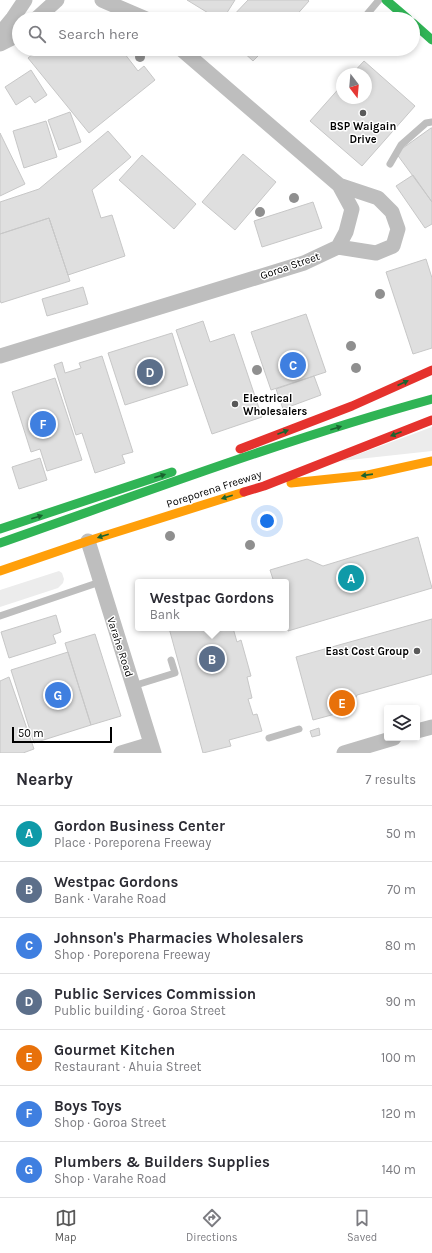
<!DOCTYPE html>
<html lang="en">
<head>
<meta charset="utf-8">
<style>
  :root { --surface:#fff; --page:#f7f7f7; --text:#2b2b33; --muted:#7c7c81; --line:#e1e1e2; --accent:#595959 }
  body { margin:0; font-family:Karla,sans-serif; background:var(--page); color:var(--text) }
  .controls { position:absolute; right:12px; bottom:12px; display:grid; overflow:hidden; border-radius:4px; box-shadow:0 2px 6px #0003 }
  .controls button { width:36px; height:36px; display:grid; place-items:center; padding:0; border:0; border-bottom:1px solid var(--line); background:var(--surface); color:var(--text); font:20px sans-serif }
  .compass { position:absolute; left:336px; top:68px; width:36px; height:36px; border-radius:50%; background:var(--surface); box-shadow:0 2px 6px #0003; rotate:164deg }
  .scale { position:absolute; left:12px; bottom:10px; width:100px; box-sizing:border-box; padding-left:4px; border:2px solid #000; border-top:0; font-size:11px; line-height:14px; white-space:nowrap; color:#000; -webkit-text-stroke:3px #fff; paint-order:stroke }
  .you { position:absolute; left:267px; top:521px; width:14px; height:14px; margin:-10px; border:3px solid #fff; border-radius:50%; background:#1a73e8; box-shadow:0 0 0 6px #1a73e833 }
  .badge { display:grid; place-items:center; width:26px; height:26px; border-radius:50%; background:var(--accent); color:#fff; font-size:13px; font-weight:700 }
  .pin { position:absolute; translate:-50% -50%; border:2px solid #fff; box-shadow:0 1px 4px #0006 }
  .popup { position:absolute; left:135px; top:579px; width:154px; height:52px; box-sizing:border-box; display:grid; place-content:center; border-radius:4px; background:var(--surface); filter:drop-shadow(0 1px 3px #0005); font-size:13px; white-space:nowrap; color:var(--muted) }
  .popup b { font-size:15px; color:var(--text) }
  .popup::after { content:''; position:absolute; left:50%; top:100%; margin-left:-8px; border:8px solid transparent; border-top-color:var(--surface) }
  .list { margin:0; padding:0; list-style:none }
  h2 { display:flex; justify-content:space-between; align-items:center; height:52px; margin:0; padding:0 16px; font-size:17px }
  h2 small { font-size:13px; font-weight:400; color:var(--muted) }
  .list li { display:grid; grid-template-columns:26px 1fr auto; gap:12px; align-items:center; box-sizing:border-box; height:56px; padding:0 16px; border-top:1px solid var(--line) }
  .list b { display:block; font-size:15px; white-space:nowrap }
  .list p { margin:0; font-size:13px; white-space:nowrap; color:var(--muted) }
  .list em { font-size:13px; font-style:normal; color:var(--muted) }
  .icon { flex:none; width:22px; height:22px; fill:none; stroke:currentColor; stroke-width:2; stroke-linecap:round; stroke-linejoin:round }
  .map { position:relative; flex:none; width:432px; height:753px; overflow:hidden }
  .search { position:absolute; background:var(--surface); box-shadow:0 2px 6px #0003; left:12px; right:12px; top:12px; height:44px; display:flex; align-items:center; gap:10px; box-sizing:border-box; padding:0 14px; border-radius:22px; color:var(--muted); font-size:15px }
  .sheet { height:444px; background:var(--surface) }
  nav { display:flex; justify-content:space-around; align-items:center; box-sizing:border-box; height:56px; border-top:1px solid var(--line); background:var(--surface); font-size:11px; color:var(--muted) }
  nav a { display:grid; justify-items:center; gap:2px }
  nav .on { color:var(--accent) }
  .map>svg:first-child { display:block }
  .green { fill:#ececec }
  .building { fill:#dfdfdf; stroke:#c7c7c7 }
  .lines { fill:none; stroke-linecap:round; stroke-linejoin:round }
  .lane { stroke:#bebebe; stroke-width:7 }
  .street { stroke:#bebebe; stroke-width:15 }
  .fast { stroke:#30b455; stroke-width:9 }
  .slow { stroke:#ff9f0a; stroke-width:9 }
  .jam { stroke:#e5322d; stroke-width:9 }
  .tree { fill:#8f8f8f }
  .oneway { fill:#1a632f }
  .poi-dot { fill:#595959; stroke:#fff; stroke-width:1.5 }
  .labels { text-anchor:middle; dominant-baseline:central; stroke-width:3; stroke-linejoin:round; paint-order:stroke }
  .poi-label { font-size:11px; font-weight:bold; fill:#000; stroke:#fff }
  .street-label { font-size:11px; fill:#000; stroke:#fff }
</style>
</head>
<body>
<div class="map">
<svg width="432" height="753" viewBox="0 0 432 753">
  <rect width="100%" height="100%" fill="#fff"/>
  <path class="green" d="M432 427V451L340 461Z
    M59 571 62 573 64 579 63 583 58 588 0 607V590Z"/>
  <path class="building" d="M187 0H235L223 19H218Z
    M248 0H308L309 1 293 19H230Z
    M39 49H121L138 71 144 66 155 80 89 133 28 58Z
    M240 49H265L253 61Z
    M364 61 415 106 362 166 310 121 342 85V98H366V74H352Z
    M31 70 47 95 35 103 30 96 16 105 5 87Z
    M70 112 81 142 59 150 48 120Z
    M46 121 57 157 24 168 13 131Z
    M431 128H432V202L396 153Z
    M108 131 131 157 92 190 101 218 112 215 125 256 68 275 49 218 0 234V202L39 189Z
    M0 133 25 184 0 196Z
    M243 154 276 182 235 230 202 202Z
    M142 155 196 204 174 229 119 180Z
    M413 175 432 202V224L425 228 396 186Z
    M313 202 322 228 262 247 254 221Z
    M49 218 70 281 1 303 0 300V234Z
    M426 259 432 278V348L413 354 386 272Z
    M83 287 88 304 47 316 42 299Z
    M306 314 326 372 271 390 251 332Z
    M203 321 210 342 234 334 262 417 212 434 176 330Z
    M172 333 188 385 125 405 108 353Z
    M102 356 133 452 122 455 125 463 95 473 82 433 76 435 54 365 62 362 65 373 81 368 79 363Z
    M314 376 321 395 283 409 276 389Z
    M55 378 82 460 47 471 40 449 31 452 12 392Z
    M40 458 47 480 19 489 12 467Z
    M418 537 432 588 288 631 286 623V582H274L270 570 307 559 323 566Z
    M56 615 61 632 53 635 56 643 9 658 1 632Z
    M432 619V674L357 695 350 710 313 720 296 657Z
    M169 628H233L237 642 241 640 251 676 247 677 252 698 248 699 253 715 257 714 262 731 229 740 231 746 203 753Z
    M95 634 121 716 91 725 65 643Z
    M68 652 91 725 34 743 11 670Z
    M9 677 34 749 23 753H0V681Z
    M319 728 320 735 312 737 310 731Z"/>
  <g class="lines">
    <path class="lane" d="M363 19 379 0
      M390 164 401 145 426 123 432 122
      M0 616 100 582
      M133 686 175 673 171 660
      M269 738 299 729"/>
    <path class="street" d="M102 0 146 19
      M36 19 57 0
      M0 34 13 18 25 0
      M0 44 10 39 19 32
      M338 247 376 253 393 246 398 229 392 212 378 198 339 185
      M0 356 304 263 338 247 346 232 352 209 339 185 181 49
      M88 541 154 753
      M417 731 432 727
      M121 753 151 744
      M344 753 394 738"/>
    <path class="fast" d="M386 0 408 19
      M413 23 432 40
      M0 529 172 472
      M0 543C143 493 286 439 432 399"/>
    <path class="slow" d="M291 483 368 475 432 461
      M0 571 88 541 244 492"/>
    <path class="jam" d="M240 449 352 406 432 370
      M244 492 264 486 432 420"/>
  </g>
  <g class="tree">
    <circle cx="140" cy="57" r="5"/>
    <circle cx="294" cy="198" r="5"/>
    <circle cx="260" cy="212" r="5"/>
    <circle cx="380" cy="294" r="5"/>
    <circle cx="351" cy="346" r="5"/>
    <circle cx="356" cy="368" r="5"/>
    <circle cx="257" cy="370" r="5"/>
    <circle cx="170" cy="536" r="5"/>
    <circle cx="250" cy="545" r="5"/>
  </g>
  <defs><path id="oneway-solid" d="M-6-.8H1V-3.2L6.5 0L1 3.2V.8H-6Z"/></defs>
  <g class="oneway">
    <use href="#oneway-solid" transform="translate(403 383) rotate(-24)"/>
    <use href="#oneway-solid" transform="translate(336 428) rotate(-18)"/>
    <use href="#oneway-solid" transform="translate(283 432) rotate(-21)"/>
    <use href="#oneway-solid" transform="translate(396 434) rotate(159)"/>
    <use href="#oneway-solid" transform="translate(367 475) rotate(172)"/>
    <use href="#oneway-solid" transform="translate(160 476) rotate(-18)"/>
    <use href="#oneway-solid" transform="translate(227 497) rotate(163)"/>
    <use href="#oneway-solid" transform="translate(37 517) rotate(-18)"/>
    <use href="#oneway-solid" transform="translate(103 536) rotate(163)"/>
  </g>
  <g class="poi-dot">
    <circle cx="363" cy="113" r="4"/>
    <circle cx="235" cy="404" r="4"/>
    <circle cx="417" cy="651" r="4"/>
  </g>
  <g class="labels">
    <g class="poi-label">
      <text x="363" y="126">BSP Waigain<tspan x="363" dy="13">Drive</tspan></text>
      <text x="243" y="398" text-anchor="start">Electrical<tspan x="243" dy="13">Wholesalers</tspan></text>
      <text x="409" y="651" text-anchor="end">East Cost Group</text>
    </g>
    <g class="street-label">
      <text transform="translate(290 266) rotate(-19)">Goroa Street</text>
      <text transform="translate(214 489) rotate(-18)">Poreporena Freeway</text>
      <text transform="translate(120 647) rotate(72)">Varahe Road</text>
    </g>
  </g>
</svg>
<div class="controls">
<button><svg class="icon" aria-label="layers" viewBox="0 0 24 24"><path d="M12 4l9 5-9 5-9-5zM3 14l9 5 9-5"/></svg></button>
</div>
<svg class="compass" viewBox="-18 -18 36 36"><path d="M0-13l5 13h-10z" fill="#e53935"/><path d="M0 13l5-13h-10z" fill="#7c7c81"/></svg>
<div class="scale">50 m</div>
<div class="you"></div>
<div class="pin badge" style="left:351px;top:578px;background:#0f9aa8">A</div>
<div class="pin badge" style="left:212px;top:659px;background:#5c6f8a">B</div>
<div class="popup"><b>Westpac Gordons</b>Bank</div>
<div class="pin badge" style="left:293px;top:365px;background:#3f7fe0">C</div>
<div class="pin badge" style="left:150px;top:372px;background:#5c6f8a">D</div>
<div class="pin badge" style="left:342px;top:703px;background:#e8710a">E</div>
<div class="pin badge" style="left:43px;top:424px;background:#3f7fe0">F</div>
<div class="pin badge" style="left:58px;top:695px;background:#3f7fe0">G</div>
<div class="search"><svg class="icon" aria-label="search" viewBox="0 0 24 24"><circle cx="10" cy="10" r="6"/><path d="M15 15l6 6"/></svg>Search here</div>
</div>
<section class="sheet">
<h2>Nearby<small>7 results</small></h2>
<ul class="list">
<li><span class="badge" style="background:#0f9aa8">A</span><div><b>Gordon Business Center</b><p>Place · Poreporena Freeway</p></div><em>50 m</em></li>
<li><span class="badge" style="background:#5c6f8a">B</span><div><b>Westpac Gordons</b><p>Bank · Varahe Road</p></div><em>70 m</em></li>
<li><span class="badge" style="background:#3f7fe0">C</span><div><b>Johnson's Pharmacies Wholesalers</b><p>Shop · Poreporena Freeway</p></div><em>80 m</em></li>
<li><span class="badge" style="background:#5c6f8a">D</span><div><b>Public Services Commission</b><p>Public building · Goroa Street</p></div><em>90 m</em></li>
<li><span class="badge" style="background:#e8710a">E</span><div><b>Gourmet Kitchen</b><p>Restaurant · Ahuia Street</p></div><em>100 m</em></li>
<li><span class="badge" style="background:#3f7fe0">F</span><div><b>Boys Toys</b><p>Shop · Goroa Street</p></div><em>120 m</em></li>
<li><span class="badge" style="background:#3f7fe0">G</span><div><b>Plumbers &amp; Builders Supplies</b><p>Shop · Varahe Road</p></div><em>140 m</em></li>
</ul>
</section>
<nav>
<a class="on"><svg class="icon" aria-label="map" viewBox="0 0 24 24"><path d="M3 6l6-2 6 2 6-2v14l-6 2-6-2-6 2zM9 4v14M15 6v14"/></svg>Map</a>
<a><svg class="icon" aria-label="directions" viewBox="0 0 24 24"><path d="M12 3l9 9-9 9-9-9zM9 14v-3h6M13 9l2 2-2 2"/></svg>Directions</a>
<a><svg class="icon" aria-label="saved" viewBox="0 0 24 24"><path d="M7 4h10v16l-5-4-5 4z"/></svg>Saved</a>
</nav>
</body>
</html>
